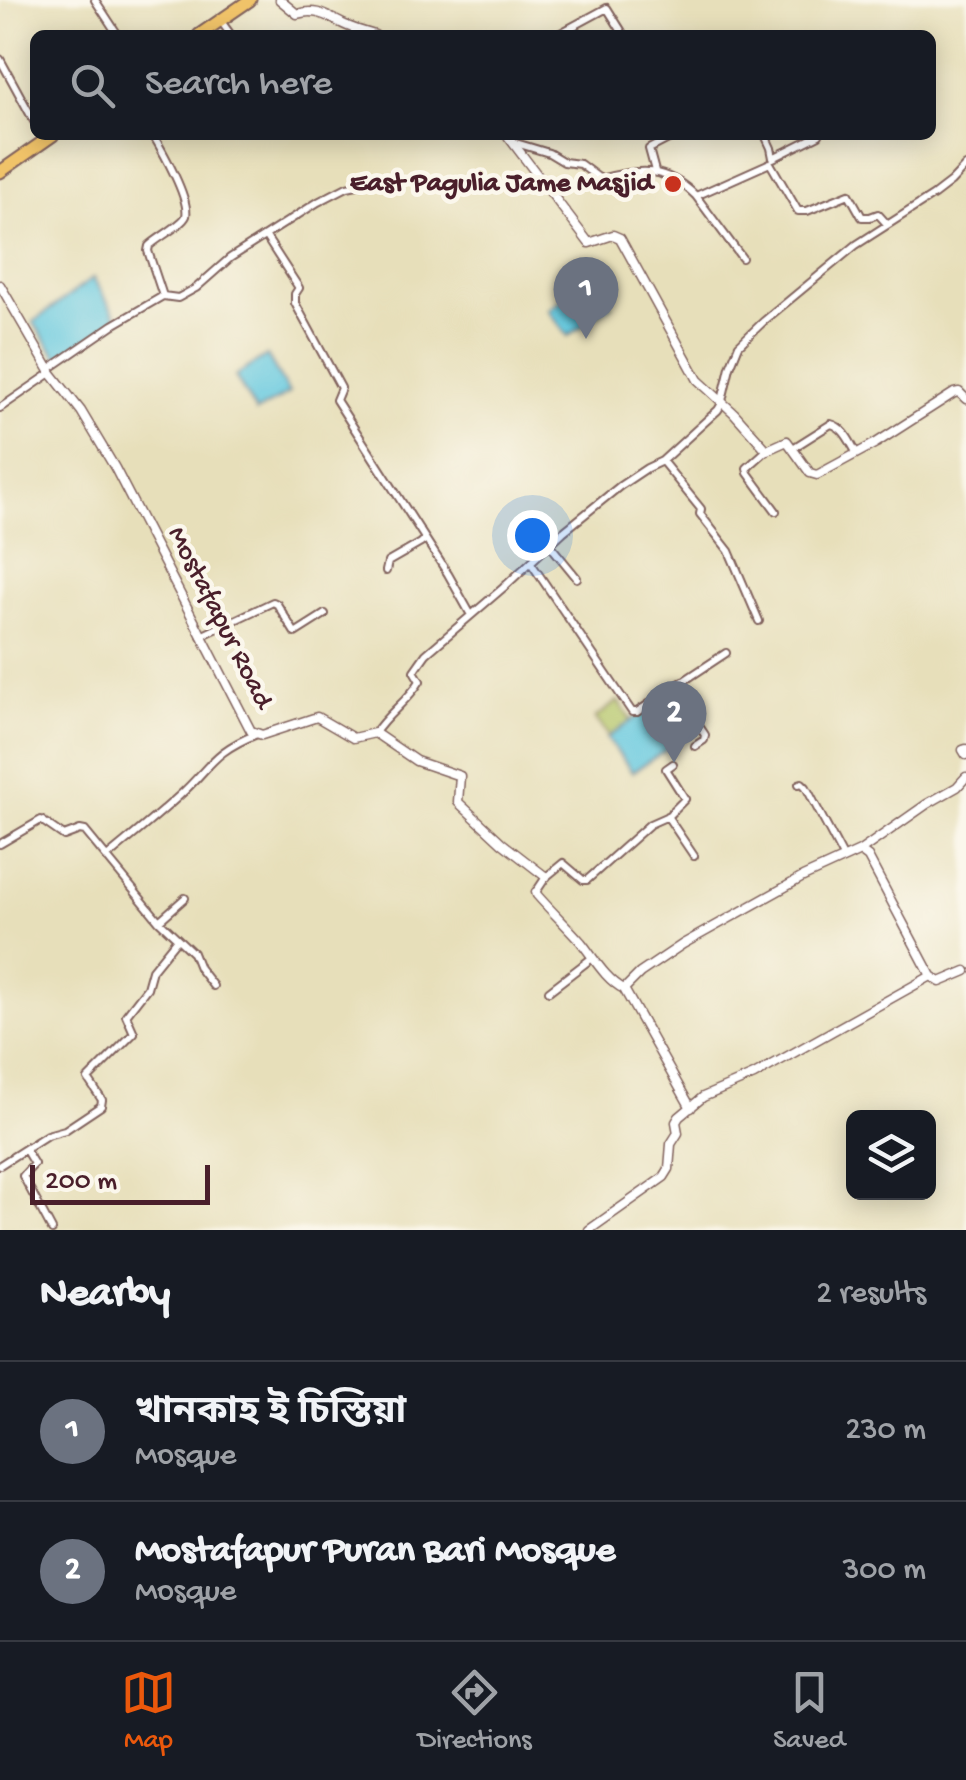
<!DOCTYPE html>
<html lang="en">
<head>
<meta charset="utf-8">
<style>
  :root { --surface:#171b24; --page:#20242c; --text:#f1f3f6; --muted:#9ea1a6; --line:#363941; --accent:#ea580c }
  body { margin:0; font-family:"Gochi Hand","Noto Sans Bengali",sans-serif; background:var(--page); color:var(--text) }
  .controls { position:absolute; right:30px; bottom:30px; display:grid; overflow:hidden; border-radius:15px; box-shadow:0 5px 25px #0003 }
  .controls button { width:90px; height:90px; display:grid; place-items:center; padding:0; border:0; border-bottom:2px solid var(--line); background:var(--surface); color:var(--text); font:50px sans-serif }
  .scale { position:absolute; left:30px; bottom:25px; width:180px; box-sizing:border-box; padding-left:10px; border:5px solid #4a1f2b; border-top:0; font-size:28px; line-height:35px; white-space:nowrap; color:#4a1f2b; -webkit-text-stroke:8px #fbf7ec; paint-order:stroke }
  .you { position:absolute; left:532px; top:535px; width:35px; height:35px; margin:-25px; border:8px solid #fff; border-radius:50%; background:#1a73e8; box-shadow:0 0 0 15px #1a73e833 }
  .badge { display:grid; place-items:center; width:65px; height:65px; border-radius:50%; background:var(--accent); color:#fff; font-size:32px; font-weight:700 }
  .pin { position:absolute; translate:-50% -82px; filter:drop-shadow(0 2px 5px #0008) }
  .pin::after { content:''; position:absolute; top:52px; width:35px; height:30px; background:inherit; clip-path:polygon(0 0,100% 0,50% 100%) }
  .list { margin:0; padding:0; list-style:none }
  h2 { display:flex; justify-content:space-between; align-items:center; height:130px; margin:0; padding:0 40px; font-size:42px }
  h2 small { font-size:32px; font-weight:400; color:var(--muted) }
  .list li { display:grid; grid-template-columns:65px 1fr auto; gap:30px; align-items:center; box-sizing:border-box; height:140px; padding:0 40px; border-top:2px solid var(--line) }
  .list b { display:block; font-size:38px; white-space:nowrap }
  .list p { margin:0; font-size:32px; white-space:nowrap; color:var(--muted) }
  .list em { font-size:32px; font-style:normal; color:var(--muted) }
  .icon { flex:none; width:55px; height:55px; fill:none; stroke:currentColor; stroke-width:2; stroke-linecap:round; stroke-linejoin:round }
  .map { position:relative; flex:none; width:966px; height:1230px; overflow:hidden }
  .search { position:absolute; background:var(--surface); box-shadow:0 5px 25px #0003; left:30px; right:30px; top:30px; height:110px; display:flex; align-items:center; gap:25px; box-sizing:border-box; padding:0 35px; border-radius:15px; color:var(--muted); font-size:38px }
  .sheet { height:410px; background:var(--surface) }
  nav { display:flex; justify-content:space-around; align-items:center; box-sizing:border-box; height:140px; border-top:2px solid var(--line); background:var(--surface); font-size:28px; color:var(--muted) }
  nav a { display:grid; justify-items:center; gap:5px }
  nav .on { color:var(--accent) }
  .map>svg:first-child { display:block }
  .green { fill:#b5c669; stroke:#80724a; stroke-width:2.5 }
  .water { fill:#61c7de; stroke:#567384; stroke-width:2.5 }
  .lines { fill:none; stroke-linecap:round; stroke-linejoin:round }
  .minor-casing { stroke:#81625d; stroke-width:10 }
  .tertiary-casing { stroke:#81625d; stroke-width:11 }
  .trunk-casing { stroke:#81625d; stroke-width:15 }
  .minor { stroke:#fff; stroke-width:6 }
  .tertiary { stroke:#fff; stroke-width:8 }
  .trunk { stroke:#f0c369; stroke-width:11 }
  .poi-dot { fill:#c8321e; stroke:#fbf7ec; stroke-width:4 }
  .labels { text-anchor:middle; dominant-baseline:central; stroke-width:9; stroke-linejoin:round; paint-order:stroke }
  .poi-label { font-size:28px; font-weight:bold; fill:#4a1f2b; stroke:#fbf7ec; text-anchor:end }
  .street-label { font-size:28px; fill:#4a1f2b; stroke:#fbf7ec }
</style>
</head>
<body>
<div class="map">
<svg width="966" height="1230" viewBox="0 0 966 1230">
  <rect width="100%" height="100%" fill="#fbf7ec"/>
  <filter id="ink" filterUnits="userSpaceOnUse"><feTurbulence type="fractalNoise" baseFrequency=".01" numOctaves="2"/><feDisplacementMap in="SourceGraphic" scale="20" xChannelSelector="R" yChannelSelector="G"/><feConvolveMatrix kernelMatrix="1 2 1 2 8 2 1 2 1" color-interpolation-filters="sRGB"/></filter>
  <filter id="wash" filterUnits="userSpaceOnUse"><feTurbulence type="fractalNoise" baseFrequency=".0048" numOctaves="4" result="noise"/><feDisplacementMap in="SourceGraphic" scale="40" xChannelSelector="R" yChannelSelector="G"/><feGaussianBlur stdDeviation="2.25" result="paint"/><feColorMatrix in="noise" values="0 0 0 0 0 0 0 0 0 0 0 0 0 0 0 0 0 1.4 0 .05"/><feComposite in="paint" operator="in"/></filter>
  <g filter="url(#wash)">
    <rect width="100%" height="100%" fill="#e7dfba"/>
    <path class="green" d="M618 701 635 726 612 740 595 718Z"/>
    <path class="water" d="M93 278 118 319 59 360 33 322Z
      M590 278 611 305 568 336 548 310Z
      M267 356 289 393 256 412 235 376Z
      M669 694 697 730 632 772 607 738Z"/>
  </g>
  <g filter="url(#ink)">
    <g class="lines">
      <g class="minor-casing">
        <path id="minor" d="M95 0 118 35
          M220 20 231 35
          M557 35 607 8 624 35
          M0 59 35 123
          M153 135C162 150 190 199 186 216 183 224 156 239 149 246L148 251 163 296
          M765 135 771 148 773 158
          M516 143 549 153 564 162 580 164 600 179C639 168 666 166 696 196L770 163 798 211H807L849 194 862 217H870L878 214 887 224
          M773 158 819 135
          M655 171 649 149 676 135
          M696 196 742 258
          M266 237 299 288 295 294V303L341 388 336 400 448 574 471 615
          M49 369 113 325 163 296 178 298 196 288 230 258 318 202 347 187 372 182
          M0 408 51 373
          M793 448 831 424C844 427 850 442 856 452
          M767 450 747 468 748 473 776 511
          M662 461 701 509 700 514 729 551 759 621
          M550 545 577 578
          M531 563 632 712H637L726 653
          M386 571 388 562 421 543 425 539
          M201 636 273 602 277 604 295 633 325 614
          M674 688 705 735 704 740 695 746
          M375 733C387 714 408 701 420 681L414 671 426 654 503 588 563 532 620 486 647 468 662 461 718 410 721 405 730 367 739 345 764 321 856 245 934 195 951 182 966 166
          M799 784 802 783 806 787 843 857
          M667 816 694 856
          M0 844 41 820 64 836 80 830 85 831 159 921 193 953 199 968 213 986
          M107 857C131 837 156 817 179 796 211 767 212 752 257 734
          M536 892 546 877 563 863 583 880H587L650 824 668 816 685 799 666 769 673 764
          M159 921 185 898
          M549 991 592 958
          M25 1149 34 1164 23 1176 52 1230
          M0 1165 47 1135 65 1130 101 1106 102 1100 88 1079 134 1033 126 1015 147 988 152 970 177 939"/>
      </g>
      <g class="tertiary-casing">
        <path id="tertiary" d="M280 0 297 14C317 8 326 16 343 24 353 29 364 32 375 35
          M507 135 589 243 613 235 620 238 698 380 734 413 767 450 787 441 810 473 817 475 876 443 954 393 959 392 966 399
          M0 285 51 373 81 411 115 468 251 731 262 735 317 717 353 738 375 733 416 761 460 776 458 802 502 843 546 877
          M966 749 963 750 966 755
          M860 851 868 857 931 976 940 982 966 971
          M536 892 537 895C551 911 567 926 581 942 594 958 605 979 624 989L691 1108
          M624 989 640 973 683 944 803 877 860 851 927 804 957 787 966 777
          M589 1230 664 1177 669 1169 671 1144 678 1133 676 1122 679 1117 703 1097 754 1075 931 976"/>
      </g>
      <g class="trunk-casing">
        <path id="trunk" d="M199 35 250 0
          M0 172 53 135"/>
      </g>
      <use href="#minor" class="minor"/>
      <use href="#tertiary" class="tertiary"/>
      <use href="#trunk" class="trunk"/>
    </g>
  </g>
  <circle class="poi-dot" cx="673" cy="184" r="10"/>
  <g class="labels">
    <g class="poi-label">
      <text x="653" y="184">East Pagulia Jame Masjid</text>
    </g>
    <g class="street-label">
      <text transform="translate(219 618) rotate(63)">Mostafapur Road</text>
    </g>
  </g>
</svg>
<div class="controls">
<button><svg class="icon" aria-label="layers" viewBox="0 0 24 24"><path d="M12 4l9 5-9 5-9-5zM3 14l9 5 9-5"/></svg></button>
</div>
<div class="scale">200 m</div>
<div class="you"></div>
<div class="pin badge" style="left:586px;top:339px;background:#6b7280">1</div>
<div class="pin badge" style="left:674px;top:763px;background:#6b7280">2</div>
<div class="search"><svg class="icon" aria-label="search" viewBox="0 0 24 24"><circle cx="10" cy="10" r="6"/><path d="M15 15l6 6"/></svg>Search here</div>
</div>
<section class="sheet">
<h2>Nearby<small>2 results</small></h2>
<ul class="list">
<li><span class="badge" style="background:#6b7280">1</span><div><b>খানকাহ ই চিস্তিয়া</b><p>Mosque</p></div><em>230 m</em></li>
<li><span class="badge" style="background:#6b7280">2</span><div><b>Mostafapur Puran Bari Mosque</b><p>Mosque</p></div><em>300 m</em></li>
</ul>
</section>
<nav>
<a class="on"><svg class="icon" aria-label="map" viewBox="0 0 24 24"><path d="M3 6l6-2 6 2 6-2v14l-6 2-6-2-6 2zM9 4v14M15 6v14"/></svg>Map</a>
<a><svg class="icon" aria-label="directions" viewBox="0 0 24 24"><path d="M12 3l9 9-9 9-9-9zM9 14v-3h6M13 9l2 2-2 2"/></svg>Directions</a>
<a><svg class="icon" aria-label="saved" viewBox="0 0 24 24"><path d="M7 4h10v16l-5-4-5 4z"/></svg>Saved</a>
</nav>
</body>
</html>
